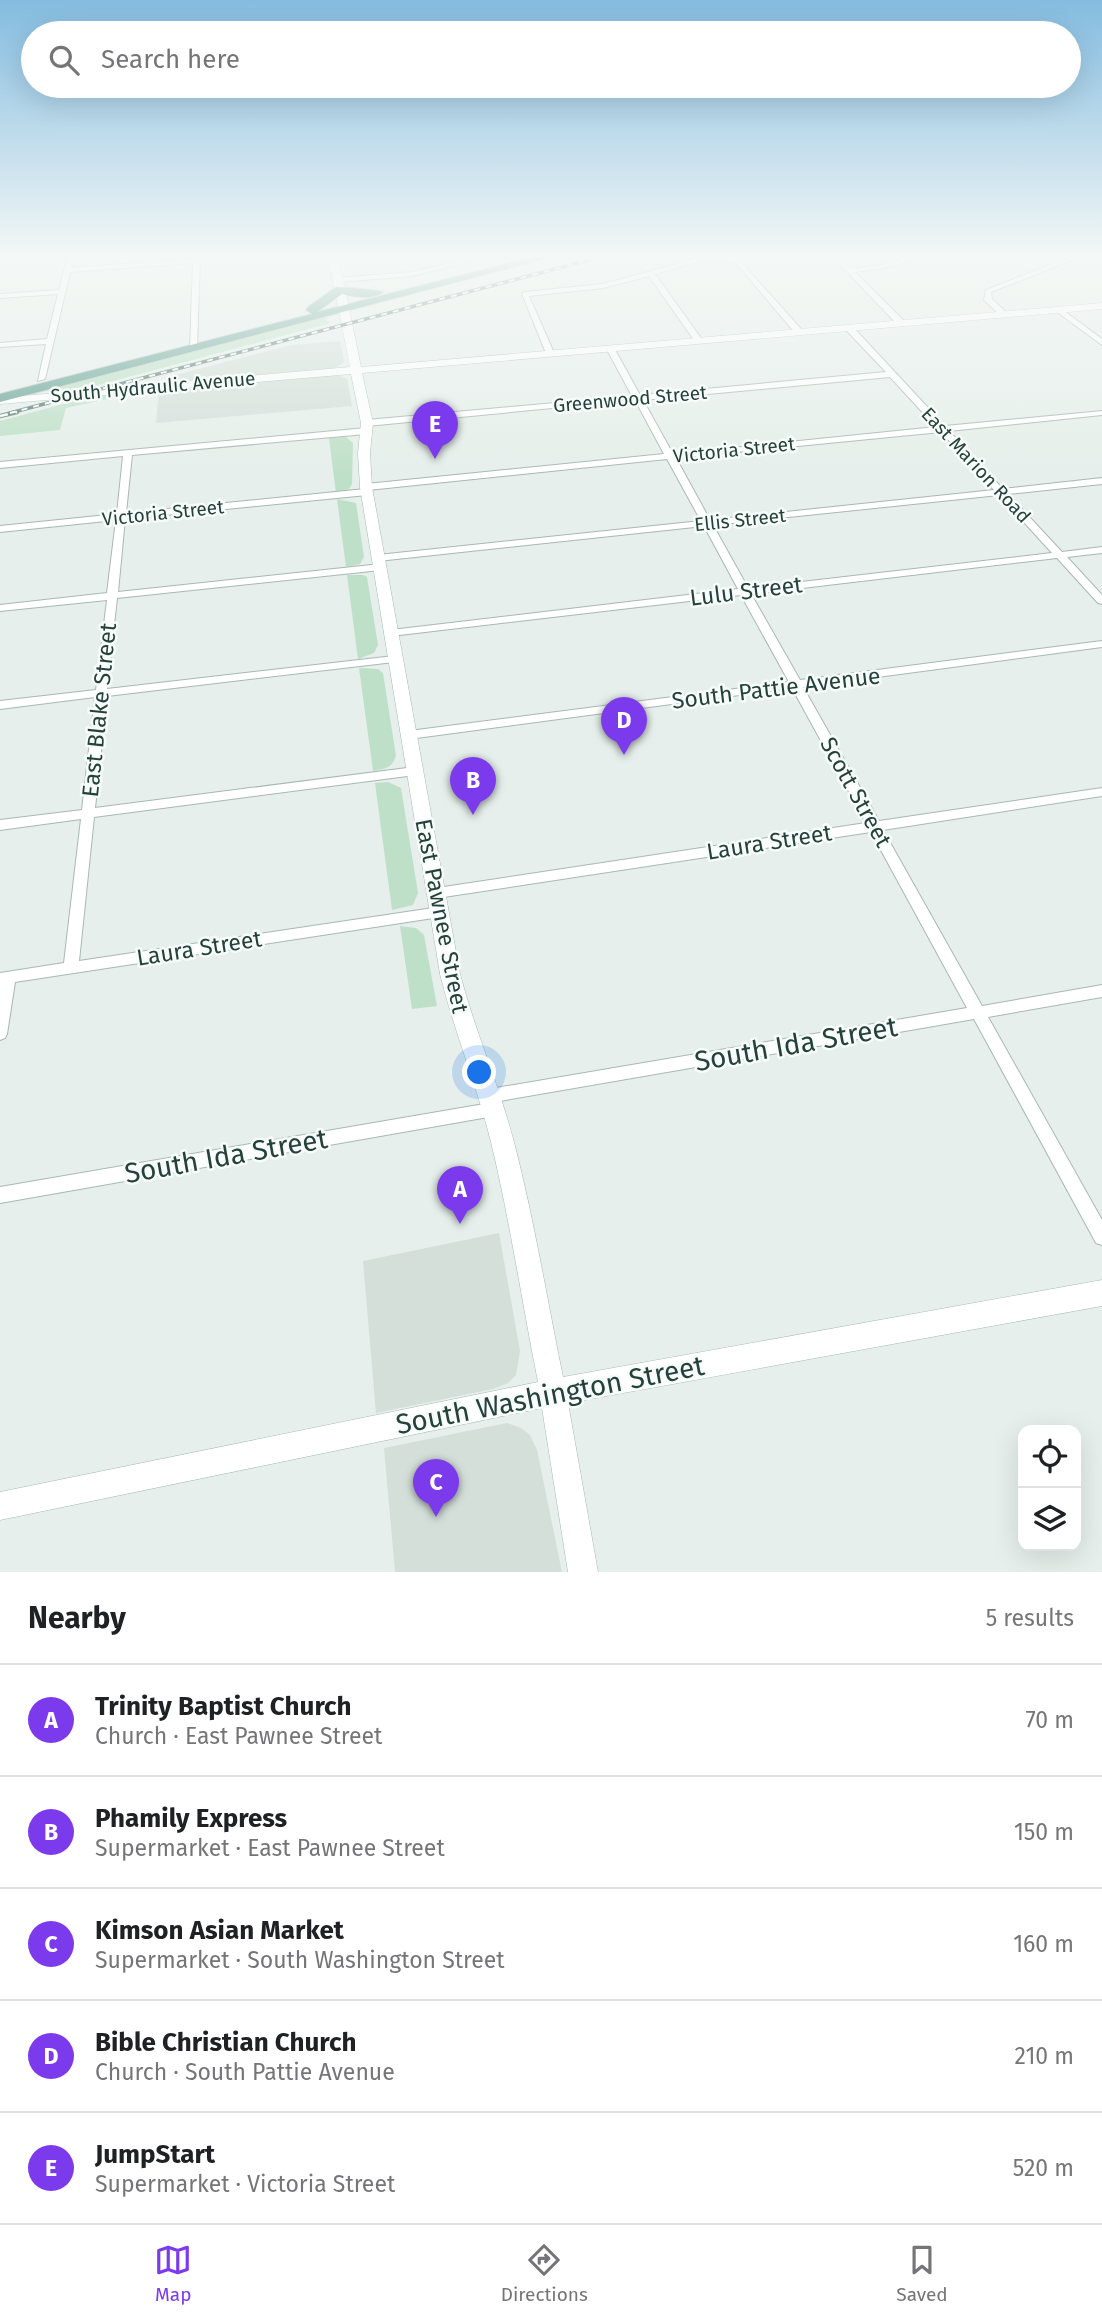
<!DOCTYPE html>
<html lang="en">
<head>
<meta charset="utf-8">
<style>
  :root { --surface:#fff; --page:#f6f6f6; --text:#202124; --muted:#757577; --line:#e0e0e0; --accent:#7c3aed }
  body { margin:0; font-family:"Fira Sans",sans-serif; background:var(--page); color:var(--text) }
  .controls { position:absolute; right:21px; bottom:21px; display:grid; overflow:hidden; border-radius:14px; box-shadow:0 7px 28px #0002 }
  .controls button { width:63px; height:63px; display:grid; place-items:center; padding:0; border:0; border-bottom:2px solid var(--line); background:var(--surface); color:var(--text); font:35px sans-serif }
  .you { position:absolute; left:480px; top:1073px; width:24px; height:24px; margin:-18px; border:5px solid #fff; border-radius:50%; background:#1a73e8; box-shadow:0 0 0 10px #1a73e833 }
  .badge { display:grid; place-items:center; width:46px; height:46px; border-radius:50%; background:var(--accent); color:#fff; font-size:23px; font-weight:700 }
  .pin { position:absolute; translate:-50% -58px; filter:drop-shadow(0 2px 4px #0008) }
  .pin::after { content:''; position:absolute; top:37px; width:24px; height:21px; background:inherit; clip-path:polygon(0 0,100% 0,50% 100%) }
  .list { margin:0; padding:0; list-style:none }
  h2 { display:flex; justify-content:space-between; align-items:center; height:91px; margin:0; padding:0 28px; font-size:30px }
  h2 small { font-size:23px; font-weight:400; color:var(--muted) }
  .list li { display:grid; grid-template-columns:46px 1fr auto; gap:21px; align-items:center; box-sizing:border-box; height:112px; padding:0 28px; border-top:2px solid var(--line) }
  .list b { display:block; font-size:26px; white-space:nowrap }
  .list p { margin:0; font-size:23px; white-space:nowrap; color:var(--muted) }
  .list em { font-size:23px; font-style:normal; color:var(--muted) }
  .icon { flex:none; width:38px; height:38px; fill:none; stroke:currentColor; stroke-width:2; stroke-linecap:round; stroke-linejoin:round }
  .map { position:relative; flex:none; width:1102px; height:1572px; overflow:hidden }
  .search { position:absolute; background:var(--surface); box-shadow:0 7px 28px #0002; left:21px; right:21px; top:21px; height:77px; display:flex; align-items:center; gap:18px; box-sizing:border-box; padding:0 24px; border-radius:38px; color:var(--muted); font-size:26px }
  .sheet { height:651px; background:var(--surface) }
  nav { display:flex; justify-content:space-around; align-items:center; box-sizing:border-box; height:98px; border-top:2px solid var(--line); background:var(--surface); font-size:19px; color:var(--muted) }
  nav a { display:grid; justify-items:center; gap:4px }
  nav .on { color:var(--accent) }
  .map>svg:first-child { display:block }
  .built { fill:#d4dfda }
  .green { fill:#bfe0c8 }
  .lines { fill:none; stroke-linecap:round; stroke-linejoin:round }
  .street-casing { stroke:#a8b8b2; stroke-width:2 }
  .secondary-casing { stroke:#a4bbb3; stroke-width:1 }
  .primary-casing { stroke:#c2cac8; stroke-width:2 }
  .street { fill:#fff; fill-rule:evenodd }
  .secondary { fill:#fff; fill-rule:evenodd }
  .primary { fill:#6aa596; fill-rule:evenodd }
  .rail-far1-casing { stroke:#5f7d75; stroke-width:3.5 }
  .rail-casing { stroke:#5f7d75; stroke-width:4.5 }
  .rail-far1 { stroke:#f7fbf9; stroke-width:2; stroke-dasharray:6; stroke-linecap:butt }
  .rail { stroke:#f7fbf9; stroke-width:2.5; stroke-dasharray:8; stroke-linecap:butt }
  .labels { text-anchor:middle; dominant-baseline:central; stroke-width:5; stroke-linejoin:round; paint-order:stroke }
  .far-street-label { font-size:19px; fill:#24423a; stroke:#f7fbf9 }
  .street-label { font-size:23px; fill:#24423a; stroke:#f7fbf9 }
  .near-street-label { font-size:28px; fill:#24423a; stroke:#f7fbf9 }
</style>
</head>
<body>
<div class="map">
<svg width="1102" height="1572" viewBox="0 0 1102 1572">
  <rect width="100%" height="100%" fill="#e6efeb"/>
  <path class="built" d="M340 341 344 362 335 368 172 382V376L291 345Z
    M337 375 347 379 352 406 156 423 159 390Z
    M499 1233 520 1351 516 1375 508 1383 493 1389 376 1413 363 1261Z
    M507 1423 521 1428 530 1435 537 1450 562 1572H395L384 1448Z"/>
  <path class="green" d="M316 318H328L326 320 331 323 87 388 32 392Z
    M108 395 107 399 66 408 60 430 0 436V421L86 398Z
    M346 437 353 443 352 484 349 489 336 493 329 438Z
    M337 499 356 503 364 557 360 564 346 567Z
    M347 575H363L367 577 378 645 374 653 358 659Z
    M359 668 378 669 383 673 396 756C392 768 385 769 373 771Z
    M388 782 401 788 418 893 413 905 392 910 375 783Z
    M400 926 416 928 424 935 437 1006 412 1009Z"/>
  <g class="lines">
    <g class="street-casing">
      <path id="street" d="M68 255H74L71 268 194 259V255H200L197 350 190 348 193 263 70 272 45 379 38 381 46 344 0 347V343L47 339 58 294 0 298V294L59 290Z
        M487 255H497L412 276 338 282 335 280 338 278 412 272Z
        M711 255H725L741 262 802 330V334H796L737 264C710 253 682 267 655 274L703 341 699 343H696L649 276 603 288 529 296 554 353 550 355 546 353 522 294 525 292 603 284Z
        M831 255H837L851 269 887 264 916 255H925L890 267 855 272 904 321V325H898Z
        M1023 255C1034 254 1046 263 1057 262 1067 261 1075 254 1085 255L991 292 992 299 1008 314 1001 316 984 300 986 290 1050 265Z
        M1060 308 1102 339V345L1057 312 1056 310Z
        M846 326H852L945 426 1102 411V415L949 431 1003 489 1102 478V484L1008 494 1062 552 1102 547V553L1067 557 1102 595V604L1098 603 1057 558 751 594 800 680 1102 641V647L803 687 879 821 1102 788V796L883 830 982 1006 1102 985V997L988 1017 1102 1220V1245L1096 1243 974 1019 494 1102 500 1104 502 1109 500 1114 494 1116 0 1203V1187L490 1103 484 1101 482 1096 484 1091 490 1089 967 1008 871 832 437 898 432 897 430 893 432 889 437 888 866 823 792 688 409 739 403 735 409 731 789 682 741 595 391 636 386 633 391 630 738 589 704 526 378 561 373 558 378 555 701 521 667 459 368 490 372 492 367 495 125 519 118 592 381 564 386 567 381 570 117 598 107 689 394 656 399 659 394 662 107 696 95 808 415 767 421 771 415 775 94 817 79 961 440 907 445 908 447 912 445 916 440 917 15 982 7 1034 5 1038 0 1040V973L64 963 81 819 0 830V820L82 810 95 697 0 709V701L96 690 107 600 0 611V605L107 593 116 520 0 532V526L117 514 123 456 0 468V462L366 428 370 431 366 434 132 455 126 513 365 489 361 487 366 484 664 454 635 400 367 426 363 423 367 420 632 396 606 348 610 346 614 348 640 395 886 372 846 330ZM890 377 936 427 673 454 643 400ZM941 432 994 490 710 520 676 458ZM999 495 1052 553 748 588 713 525Z"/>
    </g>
    <g class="secondary-casing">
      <path id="secondary" d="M328 255H338L361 367 1102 303V309L362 373 373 423 370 453 372 487 460 974C475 1031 499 1085 514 1142 534 1219 547 1299 563 1377L1102 1280V1306L568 1403 598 1572H568L542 1408 0 1520V1492L538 1382C522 1302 510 1221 491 1142 477 1085 454 1031 440 974L360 487 358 453 361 423 351 374 0 404V398L350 367Z"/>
    </g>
    <g class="primary-casing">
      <path id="primary" d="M541 255H559L0 402V394L312 314 306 310 308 307 336 287C342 287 379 290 383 292 372 300 355 297 342 294L317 312Z"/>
    </g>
    <use href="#street" class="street"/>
    <use href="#secondary" class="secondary"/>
    <use href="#primary" class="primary"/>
    <g class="rail-far1-casing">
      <path id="rail-far1" d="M10 413 608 255"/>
    </g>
    <g class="rail-casing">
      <path id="rail" d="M0 416 17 412"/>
    </g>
    <use href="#rail-far1" class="rail-far1"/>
    <use href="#rail" class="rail"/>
  </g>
  <linearGradient id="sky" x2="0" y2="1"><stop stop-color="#84bce0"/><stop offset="0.54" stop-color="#f4f8f6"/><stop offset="1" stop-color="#f4f8f6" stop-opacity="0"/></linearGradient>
  <rect width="1102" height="475" fill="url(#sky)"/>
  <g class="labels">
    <g class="far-street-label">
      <text transform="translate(153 387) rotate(-5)">South Hydraulic Avenue</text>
      <text transform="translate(630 399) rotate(-5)">Greenwood Street</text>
      <text transform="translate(734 450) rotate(-6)">Victoria Street</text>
      <text transform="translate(976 465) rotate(47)">East Marion Road</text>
      <text transform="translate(163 513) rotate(-6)">Victoria Street</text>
      <text transform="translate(740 520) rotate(-6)">Ellis Street</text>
    </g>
    <g class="street-label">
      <text transform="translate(746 591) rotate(-7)">Lulu Street</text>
      <text transform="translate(776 688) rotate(-7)">South Pattie Avenue</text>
      <text transform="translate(99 710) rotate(-84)">East Blake Street</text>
      <text transform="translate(856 792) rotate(61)">Scott Street</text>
      <text transform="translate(769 842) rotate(-9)">Laura Street</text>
      <text transform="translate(442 916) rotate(79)">East Pawnee Street</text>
      <text transform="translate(199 948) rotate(-9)">Laura Street</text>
    </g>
    <g class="near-street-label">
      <text transform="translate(796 1044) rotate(-10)">South Ida Street</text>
      <text transform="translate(226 1156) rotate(-10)">South Ida Street</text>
      <text transform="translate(550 1395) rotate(-11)">South Washington Street</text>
    </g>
  </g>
</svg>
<div class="controls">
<button><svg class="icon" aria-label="locate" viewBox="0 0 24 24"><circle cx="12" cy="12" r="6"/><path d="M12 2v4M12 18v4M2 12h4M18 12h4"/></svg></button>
<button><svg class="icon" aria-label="layers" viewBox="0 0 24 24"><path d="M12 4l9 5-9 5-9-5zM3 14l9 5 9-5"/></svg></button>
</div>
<div class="you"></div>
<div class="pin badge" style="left:460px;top:1224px">A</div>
<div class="pin badge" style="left:473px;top:815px">B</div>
<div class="pin badge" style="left:436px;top:1517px">C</div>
<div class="pin badge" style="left:624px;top:755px">D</div>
<div class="pin badge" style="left:435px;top:459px">E</div>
<div class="search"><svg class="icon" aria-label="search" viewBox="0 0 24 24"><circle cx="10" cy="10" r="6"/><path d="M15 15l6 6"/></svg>Search here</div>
</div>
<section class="sheet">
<h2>Nearby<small>5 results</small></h2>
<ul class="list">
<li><span class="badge">A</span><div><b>Trinity Baptist Church</b><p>Church · East Pawnee Street</p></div><em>70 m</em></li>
<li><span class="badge">B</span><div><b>Phamily Express</b><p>Supermarket · East Pawnee Street</p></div><em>150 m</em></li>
<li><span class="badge">C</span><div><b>Kimson Asian Market</b><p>Supermarket · South Washington Street</p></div><em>160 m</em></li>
<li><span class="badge">D</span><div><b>Bible Christian Church</b><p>Church · South Pattie Avenue</p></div><em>210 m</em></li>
<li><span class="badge">E</span><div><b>JumpStart</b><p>Supermarket · Victoria Street</p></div><em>520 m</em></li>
</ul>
</section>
<nav>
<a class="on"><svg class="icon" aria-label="map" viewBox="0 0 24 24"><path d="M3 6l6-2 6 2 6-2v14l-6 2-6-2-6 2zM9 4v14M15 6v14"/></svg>Map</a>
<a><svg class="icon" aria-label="directions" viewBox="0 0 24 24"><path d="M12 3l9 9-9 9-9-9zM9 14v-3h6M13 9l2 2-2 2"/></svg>Directions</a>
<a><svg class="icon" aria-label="saved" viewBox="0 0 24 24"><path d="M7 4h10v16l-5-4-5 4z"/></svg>Saved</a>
</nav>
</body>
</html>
